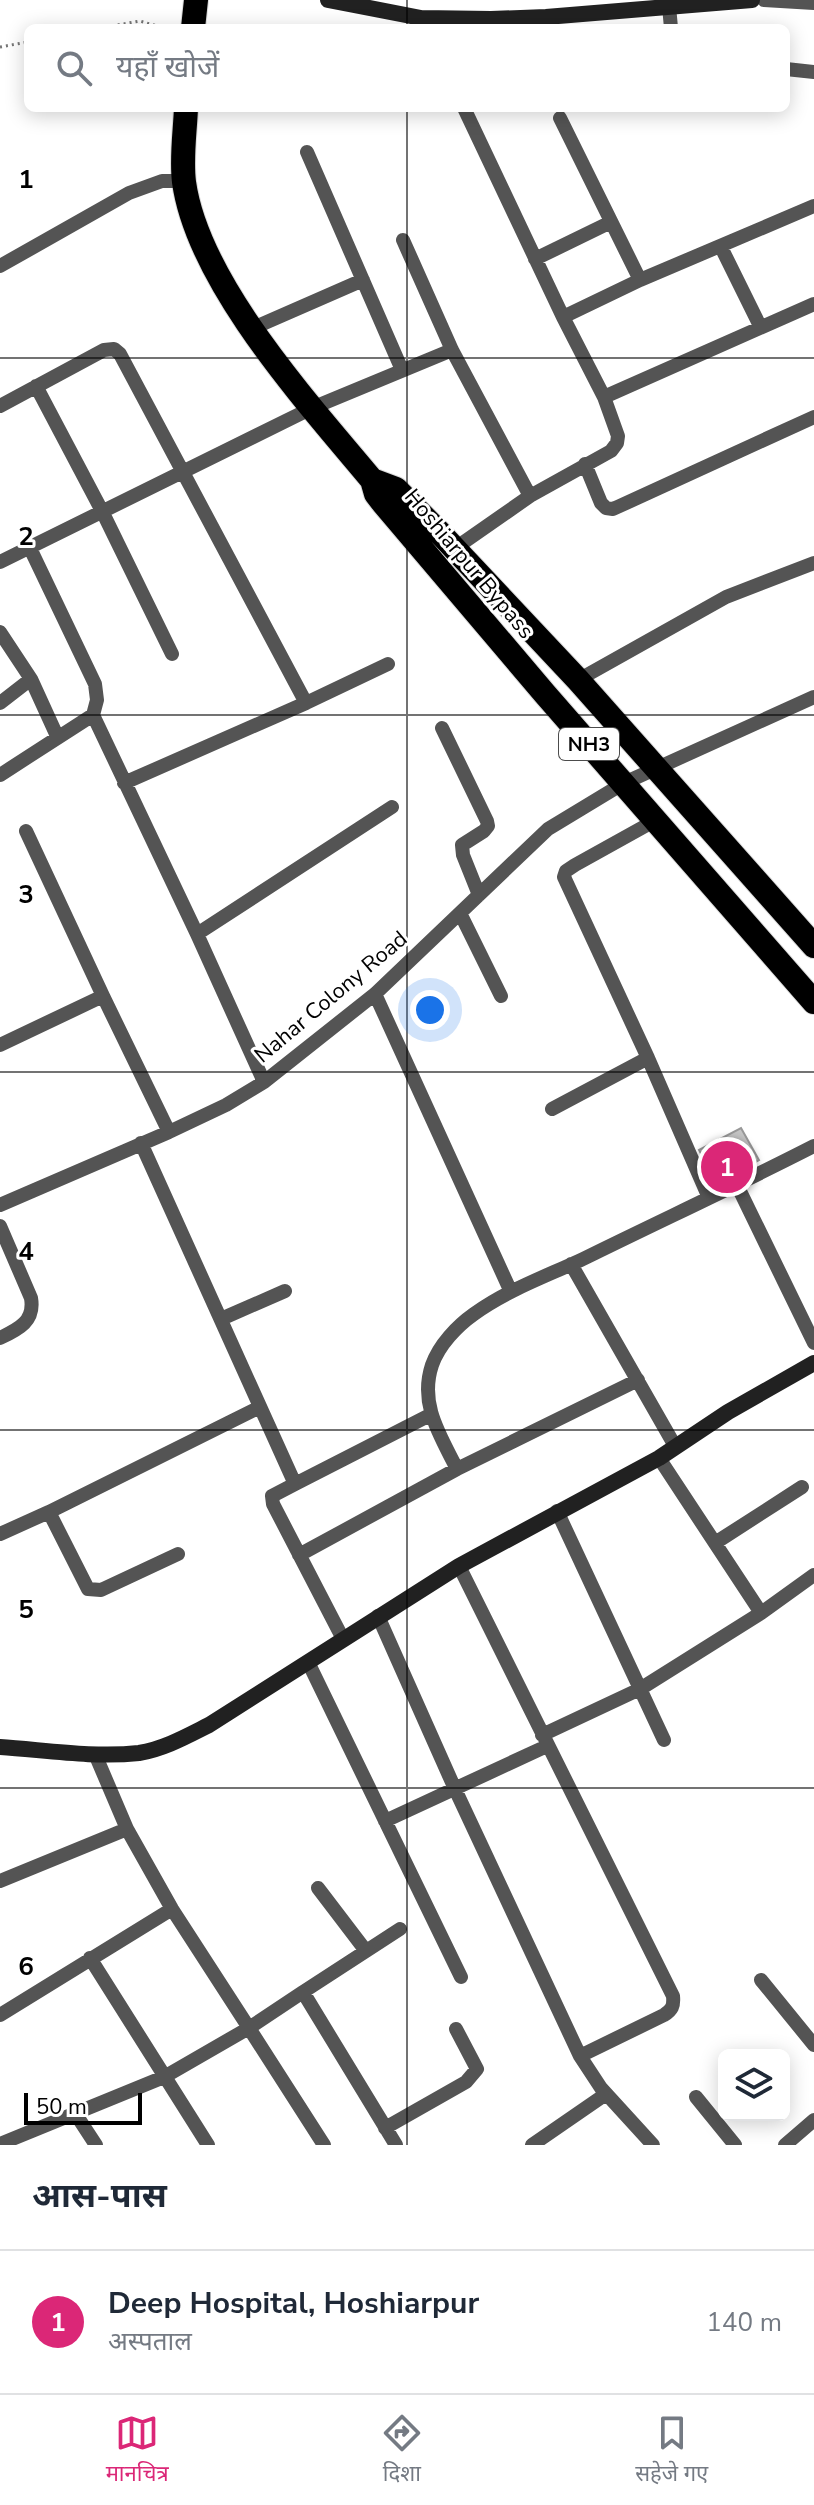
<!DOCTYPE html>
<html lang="hi">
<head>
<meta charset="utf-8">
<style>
  :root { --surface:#fff; --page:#f2f2f3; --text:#1f2937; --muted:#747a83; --line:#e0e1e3; --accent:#db2777 }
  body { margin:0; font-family:"Nunito Sans","Noto Sans Devanagari",sans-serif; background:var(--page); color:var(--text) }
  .controls { position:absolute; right:24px; bottom:24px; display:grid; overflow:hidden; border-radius:12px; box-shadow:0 4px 20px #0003 }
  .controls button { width:72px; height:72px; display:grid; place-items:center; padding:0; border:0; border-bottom:2px solid var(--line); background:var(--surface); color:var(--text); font:40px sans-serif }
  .scale { position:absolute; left:24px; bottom:20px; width:118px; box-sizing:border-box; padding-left:8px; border:4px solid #000; border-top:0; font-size:22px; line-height:28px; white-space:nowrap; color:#000; -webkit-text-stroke:6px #fff; paint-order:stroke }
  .you { position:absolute; left:430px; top:1010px; width:28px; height:28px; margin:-20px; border:6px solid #fff; border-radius:50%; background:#1a73e8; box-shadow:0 0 0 12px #1a73e833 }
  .badge { display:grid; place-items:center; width:52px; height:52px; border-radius:50%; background:var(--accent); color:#fff; font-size:26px; font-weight:700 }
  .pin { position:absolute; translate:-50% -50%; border:4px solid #fff; box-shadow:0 2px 8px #0006 }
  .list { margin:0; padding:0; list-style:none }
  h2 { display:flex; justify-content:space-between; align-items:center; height:104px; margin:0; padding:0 32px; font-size:34px }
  h2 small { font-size:26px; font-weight:400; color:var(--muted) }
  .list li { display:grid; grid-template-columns:52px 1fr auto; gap:24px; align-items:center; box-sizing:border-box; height:144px; padding:0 32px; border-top:2px solid var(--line) }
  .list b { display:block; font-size:30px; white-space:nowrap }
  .list p { margin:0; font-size:26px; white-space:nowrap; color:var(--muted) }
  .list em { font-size:26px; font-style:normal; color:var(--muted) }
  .icon { flex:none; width:44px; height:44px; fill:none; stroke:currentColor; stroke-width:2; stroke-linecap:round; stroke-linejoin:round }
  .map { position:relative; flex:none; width:814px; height:2145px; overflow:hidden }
  .search { position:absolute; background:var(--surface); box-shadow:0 4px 20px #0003; left:24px; right:24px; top:24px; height:88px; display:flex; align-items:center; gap:20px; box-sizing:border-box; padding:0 28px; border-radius:12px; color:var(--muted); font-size:30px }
  .sheet { height:248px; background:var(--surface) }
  nav { display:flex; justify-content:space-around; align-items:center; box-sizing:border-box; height:112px; border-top:2px solid var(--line); background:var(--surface); font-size:22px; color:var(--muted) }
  nav a { display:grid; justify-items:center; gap:4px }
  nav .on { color:var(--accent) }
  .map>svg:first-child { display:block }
  .building { fill:#c4c4c4; stroke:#989898; stroke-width:2 }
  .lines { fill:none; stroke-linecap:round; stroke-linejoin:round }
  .highway-casing { stroke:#dbdbdb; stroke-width:26 }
  .path { stroke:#767676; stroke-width:3; stroke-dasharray:2 4; stroke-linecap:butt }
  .street { stroke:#545454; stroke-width:14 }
  .secondary { stroke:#212121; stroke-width:16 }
  .highway { stroke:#000; stroke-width:24 }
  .grid { fill:none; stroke:#000; stroke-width:2; stroke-opacity:0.55 }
  .labels { text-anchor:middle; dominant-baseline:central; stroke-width:6; stroke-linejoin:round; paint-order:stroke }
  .shield { fill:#fff; stroke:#4c4c4c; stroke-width:2 }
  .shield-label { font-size:20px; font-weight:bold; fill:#000 }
  .street-label { font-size:22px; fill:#000; stroke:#fff }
  .grid-label { font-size:26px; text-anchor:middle; font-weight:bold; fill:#000; stroke:#fff; stroke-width:6; stroke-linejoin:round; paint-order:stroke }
</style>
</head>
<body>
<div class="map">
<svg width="814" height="2145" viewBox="0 0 814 2145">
  <rect width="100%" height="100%" fill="#fff"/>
  <path class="building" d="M741 1128 759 1160 717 1183 699 1150Z"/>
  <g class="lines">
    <g class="highway-casing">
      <path id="highway" d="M193 28 196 0
        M186 108C185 132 181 158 184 182 198 283 308 403 372 480L376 494 383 503 545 694 814 1002
        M372 480 396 489 438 531 578 680 814 946"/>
    </g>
    <path class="path" d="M100 28 140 21 164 28
      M0 47 28 42"/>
    <path class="street" d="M764 0 814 3
      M669 6 671 28
      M786 69 814 72
      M560 118 640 280
      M307 152 402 370
      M403 240 452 350 530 496
      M721 247 760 326
      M535 259 611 222
      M0 266 129 193 162 181H184
      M563 317 640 280 814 206
      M253 328 363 280
      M36 386 102 511 172 654
      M604 397 814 304
      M0 406 104 350 114 349 120 354 306 703 124 783
      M585 464 601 503 606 508 613 509 814 417
      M29 546 95 684 97 700 93 715 197 934 264 1082
      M454 549 530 496 611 451 617 443 618 436 604 397 563 317 464 108
      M0 562 312 408 452 350
      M0 632 31 679 57 736
      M578 680 726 597 814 563
      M0 703 31 679
      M306 703 388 664
      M442 728 487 821 488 826 484 831 462 845 463 855 479 895
      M0 775 93 715
      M656 820 575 865 566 871 564 877 648 1058 709 1198
      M26 831 103 996 169 1132
      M460 913 501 996
      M197 934 392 807
      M375 994 511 1292
      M0 1045 103 996
      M552 1109 648 1058
      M141 1143 295 1484 272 1496 273 1504 343 1639
      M737 1185 814 1343
      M0 1205 169 1132 226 1105 264 1082 375 994 548 829 624 783 814 697
      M0 1226 31 1298C35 1321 19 1329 0 1338
      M571 1264 675 1446
      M221 1319 285 1291
      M659 1458 761 1613
      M457 1469C440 1435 419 1404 432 1365 439 1345 457 1326 474 1314 507 1290 547 1276 583 1259 660 1221 738 1185 814 1146
      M295 1484 430 1415
      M557 1511 664 1740
      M49 1512 88 1589 101 1590 178 1554
      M0 1534 49 1512 260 1407
      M715 1543 802 1487
      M299 1555 457 1469 638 1380
      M459 1566 673 1996C674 2006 672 2010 664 2015L580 2056
      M378 1616 455 1789 580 2056 601 2088 653 2145
      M308 1662 461 1977
      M542 1735 640 1689 761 1613 814 1575
      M385 1821 547 1746
      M0 1881 127 1829
      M318 1888 366 1951
      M90 1958 208 2145
      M761 1980 814 2045
      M303 1992 400 1929
      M0 2015 172 1909
      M696 2097 735 2145
      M75 2113 96 2145
      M385 2128 466 2082 477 2069 456 2029
      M0 2144 164 2077 249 2028 172 1909 127 1829 95 1754
      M324 2145 249 2028 303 1992 396 2145
      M532 2145 606 2094
      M785 2145 814 2120"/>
    <path class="secondary" d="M328 0 421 18 491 19 546 17 752 0
      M0 1747C45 1750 94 1758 139 1753 164 1749 187 1736 209 1725L459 1566 659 1458 728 1412 814 1363"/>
    <use href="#highway" class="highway"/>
  </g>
  <path class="grid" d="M407 0V28M407 108V2145M0 358H814M0 715H814M0 1072H814M0 1430H814M0 1788H814"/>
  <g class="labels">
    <rect class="shield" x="559" y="728" width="60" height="32" rx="6"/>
    <g class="shield-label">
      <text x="589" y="744">NH3</text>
    </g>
    <g class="street-label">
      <text transform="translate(469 564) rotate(50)">Hoshiarpur Bypass</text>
      <text transform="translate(331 997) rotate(-40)">Nahar Colony Road</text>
    </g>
  </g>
  <g class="grid-label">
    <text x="26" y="188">1</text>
    <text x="26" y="545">2</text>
    <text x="26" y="903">3</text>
    <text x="26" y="1260">4</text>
    <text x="26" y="1618">5</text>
    <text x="26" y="1975">6</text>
  </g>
</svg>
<div class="controls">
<button><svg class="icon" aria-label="layers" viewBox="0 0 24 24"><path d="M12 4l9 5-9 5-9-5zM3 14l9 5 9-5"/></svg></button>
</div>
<div class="scale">50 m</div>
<div class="you"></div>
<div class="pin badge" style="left:727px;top:1167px">1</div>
<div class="search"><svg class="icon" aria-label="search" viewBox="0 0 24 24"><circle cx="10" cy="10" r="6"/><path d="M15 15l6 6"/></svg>यहाँ खोजें</div>
</div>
<section class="sheet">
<h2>आस-पास<small></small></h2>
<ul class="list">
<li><span class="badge">1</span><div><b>Deep Hospital, Hoshiarpur</b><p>अस्पताल</p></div><em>140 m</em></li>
</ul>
</section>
<nav>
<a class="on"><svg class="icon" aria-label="map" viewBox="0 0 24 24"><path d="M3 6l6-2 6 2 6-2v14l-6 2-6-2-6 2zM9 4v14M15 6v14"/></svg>मानचित्र</a>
<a><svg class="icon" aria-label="directions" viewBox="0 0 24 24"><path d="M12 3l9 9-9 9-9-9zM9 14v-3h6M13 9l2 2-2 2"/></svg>दिशा</a>
<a><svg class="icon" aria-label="saved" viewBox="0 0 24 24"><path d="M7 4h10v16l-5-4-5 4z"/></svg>सहेजे गए</a>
</nav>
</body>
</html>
